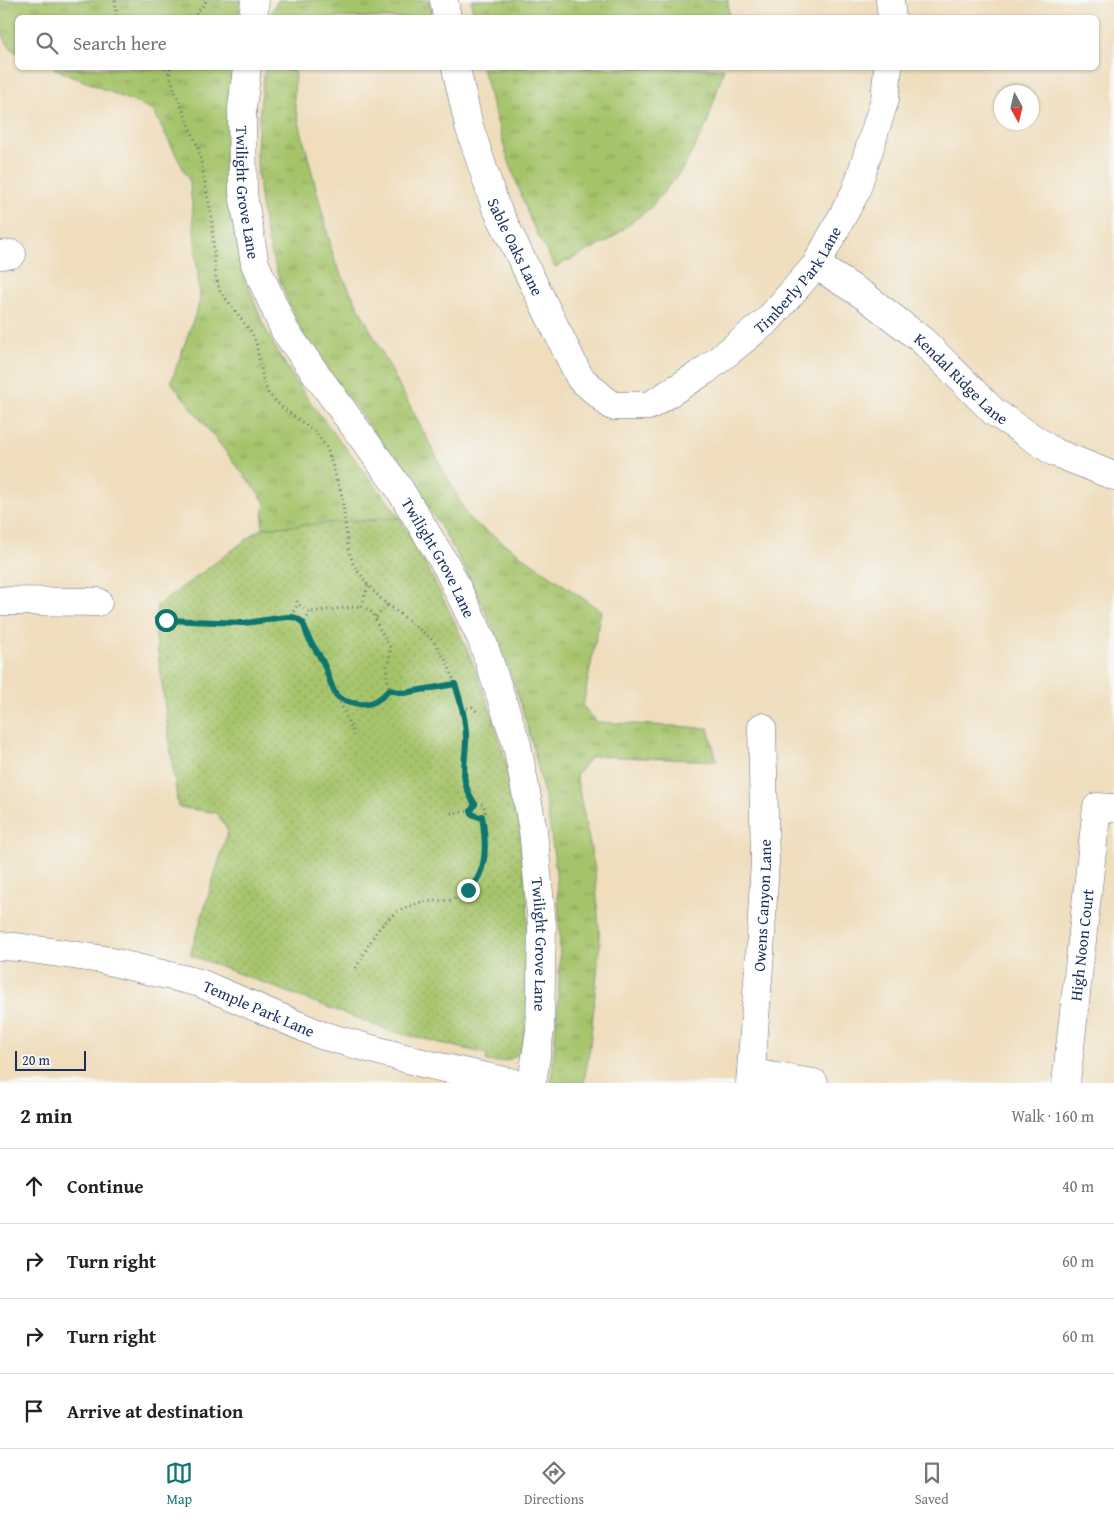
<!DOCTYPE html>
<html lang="en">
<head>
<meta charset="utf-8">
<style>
  :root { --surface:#fff; --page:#f2f2f2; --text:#222; --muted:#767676; --line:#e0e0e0; --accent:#0f766e }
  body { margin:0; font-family:"Gentium Book Plus",serif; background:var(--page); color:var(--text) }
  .compass { position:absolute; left:994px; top:85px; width:45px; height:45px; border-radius:50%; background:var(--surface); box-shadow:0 1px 4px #0004; rotate:172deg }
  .scale { position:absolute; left:15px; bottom:12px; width:71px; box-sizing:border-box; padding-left:5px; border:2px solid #1b2f5e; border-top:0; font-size:14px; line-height:18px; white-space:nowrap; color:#1b2f5e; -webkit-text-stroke:4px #f6f6f2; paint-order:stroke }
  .stop { position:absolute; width:15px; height:15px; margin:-11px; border:4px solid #0f766e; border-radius:50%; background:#fff }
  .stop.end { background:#0f766e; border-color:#fff; box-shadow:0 1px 5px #0008 }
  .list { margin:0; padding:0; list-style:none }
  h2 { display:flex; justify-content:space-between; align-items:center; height:65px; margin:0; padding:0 20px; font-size:21px }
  h2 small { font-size:16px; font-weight:400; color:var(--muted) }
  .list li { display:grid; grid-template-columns:32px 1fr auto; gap:15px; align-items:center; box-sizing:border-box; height:75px; padding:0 20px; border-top:1px solid var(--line) }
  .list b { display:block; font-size:19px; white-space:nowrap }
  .list em { font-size:16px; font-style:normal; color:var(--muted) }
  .icon { flex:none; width:28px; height:28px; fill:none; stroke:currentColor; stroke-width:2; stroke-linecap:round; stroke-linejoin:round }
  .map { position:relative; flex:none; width:1114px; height:1083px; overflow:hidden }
  .search { position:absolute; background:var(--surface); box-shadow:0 1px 4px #0004; left:15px; right:15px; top:15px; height:55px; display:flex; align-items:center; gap:12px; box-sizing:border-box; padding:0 18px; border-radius:8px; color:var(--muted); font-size:19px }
  .sheet { height:365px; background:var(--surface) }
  nav { display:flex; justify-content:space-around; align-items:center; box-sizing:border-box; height:70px; border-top:1px solid var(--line); background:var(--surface); font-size:14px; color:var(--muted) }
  nav a { display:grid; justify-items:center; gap:2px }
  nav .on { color:var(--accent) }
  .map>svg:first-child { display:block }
  .grass { fill:url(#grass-tufts); stroke:#607a64 }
  .park { fill:url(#park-dots); stroke:#607a64 }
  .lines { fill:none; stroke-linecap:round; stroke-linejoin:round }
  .minor-casing { stroke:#656c7f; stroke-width:29 }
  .path { stroke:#656c7f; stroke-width:3; stroke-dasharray:1 4; stroke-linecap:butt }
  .minor { stroke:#fff; stroke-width:28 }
  .route { stroke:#0f766e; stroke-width:6 }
  .labels { text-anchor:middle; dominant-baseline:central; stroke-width:5; stroke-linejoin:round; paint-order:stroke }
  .street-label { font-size:16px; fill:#1b2f5e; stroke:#f6f6f2 }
</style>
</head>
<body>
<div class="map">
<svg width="1114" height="1083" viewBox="0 0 1114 1083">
  <defs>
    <pattern id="grass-tufts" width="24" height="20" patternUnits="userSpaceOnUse" patternTransform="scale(1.25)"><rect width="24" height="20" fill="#a5c46b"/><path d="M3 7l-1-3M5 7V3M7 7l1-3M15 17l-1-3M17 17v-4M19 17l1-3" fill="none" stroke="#86a05b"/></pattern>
    <pattern id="park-dots" width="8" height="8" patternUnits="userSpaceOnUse" patternTransform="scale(1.25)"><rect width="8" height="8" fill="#a5c46b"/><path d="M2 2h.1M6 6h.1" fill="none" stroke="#86a05b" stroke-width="1.8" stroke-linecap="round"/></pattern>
  </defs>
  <rect width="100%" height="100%" fill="#f6f6f2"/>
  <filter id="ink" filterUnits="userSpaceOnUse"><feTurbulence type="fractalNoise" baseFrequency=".02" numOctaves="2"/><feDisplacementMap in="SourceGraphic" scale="10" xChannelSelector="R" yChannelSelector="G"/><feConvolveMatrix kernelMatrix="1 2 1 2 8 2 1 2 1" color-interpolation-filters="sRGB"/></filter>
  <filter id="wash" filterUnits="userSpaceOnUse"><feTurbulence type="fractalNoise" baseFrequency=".0096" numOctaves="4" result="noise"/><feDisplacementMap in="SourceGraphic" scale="20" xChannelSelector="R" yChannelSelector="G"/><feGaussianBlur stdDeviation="1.12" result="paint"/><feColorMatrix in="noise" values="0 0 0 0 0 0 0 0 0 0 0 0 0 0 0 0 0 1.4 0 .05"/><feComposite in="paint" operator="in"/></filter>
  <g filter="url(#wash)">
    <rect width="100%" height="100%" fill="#efddbc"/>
    <path class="grass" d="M0 0H240L239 17 18 18 17 53C0 43 0 20 0 0Z
      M278 0H429L432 15 409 18 271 17 272 11Z
      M471 0H728L729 17H474Z
      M53 68H234C231 99 226 130 225 162 225 183 230 205 234 225 241 263 253 306 271 340 305 404 357 459 400 518L262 528 265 502 171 382 200 301 190 182 153 110Z
      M265 68H295L294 102 335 262 469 519 601 611 583 706 597 722 708 728 717 761 592 756 576 775 595 870 600 943 590 1046 584 1083H551C556 1027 562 970 559 914 553 790 517 667 459 558 429 503 391 455 354 405 338 385 322 364 309 343 277 290 259 221 257 160 257 129 261 98 265 68Z
      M482 68H724L707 124 682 170 650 208 608 241 555 267 530 220 506 153Z"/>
    <path class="park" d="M400 518C432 576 464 634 486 698 521 794 533 900 527 1003 526 1015 527 1040 520 1051 513 1062 498 1063 486 1061L487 1054 390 1031 190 955 228 831 217 813 178 807 155 631 157 606 262 528Z"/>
  </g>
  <g filter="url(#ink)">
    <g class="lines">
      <g class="minor-casing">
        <g id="minor">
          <path d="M444 0 447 18"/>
          <path d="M890 0 892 18"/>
          <path d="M253 18 255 0"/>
          <path id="s1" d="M247 68 242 108 243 194 255 264 285 331 399 488 447 567 482 640 517 745 533 830 542 925 540 1030 532 1083"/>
          <path id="s2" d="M456 68 469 126 495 205 580 378 612 406H649L706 370 768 320 816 265 856 191 885 99 888 68"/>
          <path d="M0 255 12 254"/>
          <path id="s3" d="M816 265 866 297 922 340 994 412 1054 452 1114 476"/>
          <path d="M0 601 98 602"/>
          <path id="s4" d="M0 946 17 947 100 959 200 983 321 1035 426 1064 514 1083"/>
          <path d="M751 1073 814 1083"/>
          <path id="s5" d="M750 1083 760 954 765 860 762 727"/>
          <path id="s6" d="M1066 1083 1097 807 1114 808"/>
        </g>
      </g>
      <path class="path" d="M115 0 117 18
        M193 18 207 0
        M165 68 170 75
        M170 68V75L175 91 198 147 211 214 216 278 220 291 252 333 256 343 263 379 268 393 280 406 315 432 327 448 342 496 348 547 353 564 368 585 382 600 433 640 448 664 460 698 466 728 464 781 470 797 475 804
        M297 601 298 604 310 612 362 606 373 613 379 628 390 647V655L386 669 389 690C375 707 355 707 337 696
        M362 606 368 585
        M310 612 304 624 311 642 325 667 354 735
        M291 616 298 604
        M376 617 387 605
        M154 618 166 620 243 623H253L290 616 297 618 304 624
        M389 690 404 693 455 684
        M462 709 472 707 477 712
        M471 811 475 816 482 817
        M451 813 471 811 475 804
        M356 968 376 932 391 916 400 910 421 902 452 900 475 884 483 865 485 840 482 817 486 811 483 804H475"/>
      <use href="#minor" class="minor"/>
    </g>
  </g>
  <g class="lines" filter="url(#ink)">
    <path class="route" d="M166 620 243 623C255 623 288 614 296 618 305 622 305 629 308 637 313 647 321 656 325 667 329 676 331 689 337 696 342 701 352 703 359 704 371 706 381 699 389 690L404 693 455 684C461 702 467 722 466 741 465 767 459 781 475 804L471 811 472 814 479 817 482 816C486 841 489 872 468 890"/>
  </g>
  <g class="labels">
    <g class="street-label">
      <text stroke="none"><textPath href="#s1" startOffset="125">Twilight Grove Lane</textPath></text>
      <text stroke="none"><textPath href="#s2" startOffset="189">Sable Oaks Lane</textPath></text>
      <text stroke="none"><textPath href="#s2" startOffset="612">Timberly Park Lane</textPath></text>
      <text stroke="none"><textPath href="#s3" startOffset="185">Kendal Ridge Lane</textPath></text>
      <text stroke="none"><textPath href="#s1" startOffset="545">Twilight Grove Lane</textPath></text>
      <text stroke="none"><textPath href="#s5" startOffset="178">Owens Canyon Lane</textPath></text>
      <text stroke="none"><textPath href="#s1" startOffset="950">Twilight Grove Lane</textPath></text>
      <text stroke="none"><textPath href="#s6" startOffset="139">High Noon Court</textPath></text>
      <text stroke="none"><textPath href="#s4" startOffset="268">Temple Park Lane</textPath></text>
    </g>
  </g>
</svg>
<svg class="compass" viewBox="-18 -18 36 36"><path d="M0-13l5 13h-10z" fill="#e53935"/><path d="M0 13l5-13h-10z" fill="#767676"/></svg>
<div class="scale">20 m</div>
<div class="stop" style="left:166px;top:620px"></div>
<div class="stop end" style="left:468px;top:890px"></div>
<div class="search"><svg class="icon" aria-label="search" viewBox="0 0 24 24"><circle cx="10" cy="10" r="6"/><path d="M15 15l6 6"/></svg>Search here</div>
</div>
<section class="sheet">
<h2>2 min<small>Walk · 160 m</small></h2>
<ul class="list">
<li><svg class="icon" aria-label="ahead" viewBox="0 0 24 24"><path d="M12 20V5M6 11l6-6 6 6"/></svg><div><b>Continue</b></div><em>40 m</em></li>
<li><svg class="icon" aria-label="right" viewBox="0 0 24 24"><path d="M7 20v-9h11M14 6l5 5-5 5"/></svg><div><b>Turn right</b></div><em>60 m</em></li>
<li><svg class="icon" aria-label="right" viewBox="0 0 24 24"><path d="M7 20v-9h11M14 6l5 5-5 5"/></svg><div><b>Turn right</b></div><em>60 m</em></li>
<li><svg class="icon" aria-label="arrive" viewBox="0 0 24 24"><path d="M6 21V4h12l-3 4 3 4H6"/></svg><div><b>Arrive at destination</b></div></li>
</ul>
</section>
<nav>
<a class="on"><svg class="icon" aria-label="map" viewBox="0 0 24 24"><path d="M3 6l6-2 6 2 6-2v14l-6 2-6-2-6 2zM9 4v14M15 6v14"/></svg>Map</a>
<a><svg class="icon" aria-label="directions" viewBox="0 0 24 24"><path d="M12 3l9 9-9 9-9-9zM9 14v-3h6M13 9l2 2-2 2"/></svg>Directions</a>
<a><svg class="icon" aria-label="saved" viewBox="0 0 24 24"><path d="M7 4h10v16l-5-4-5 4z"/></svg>Saved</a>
</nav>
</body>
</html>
